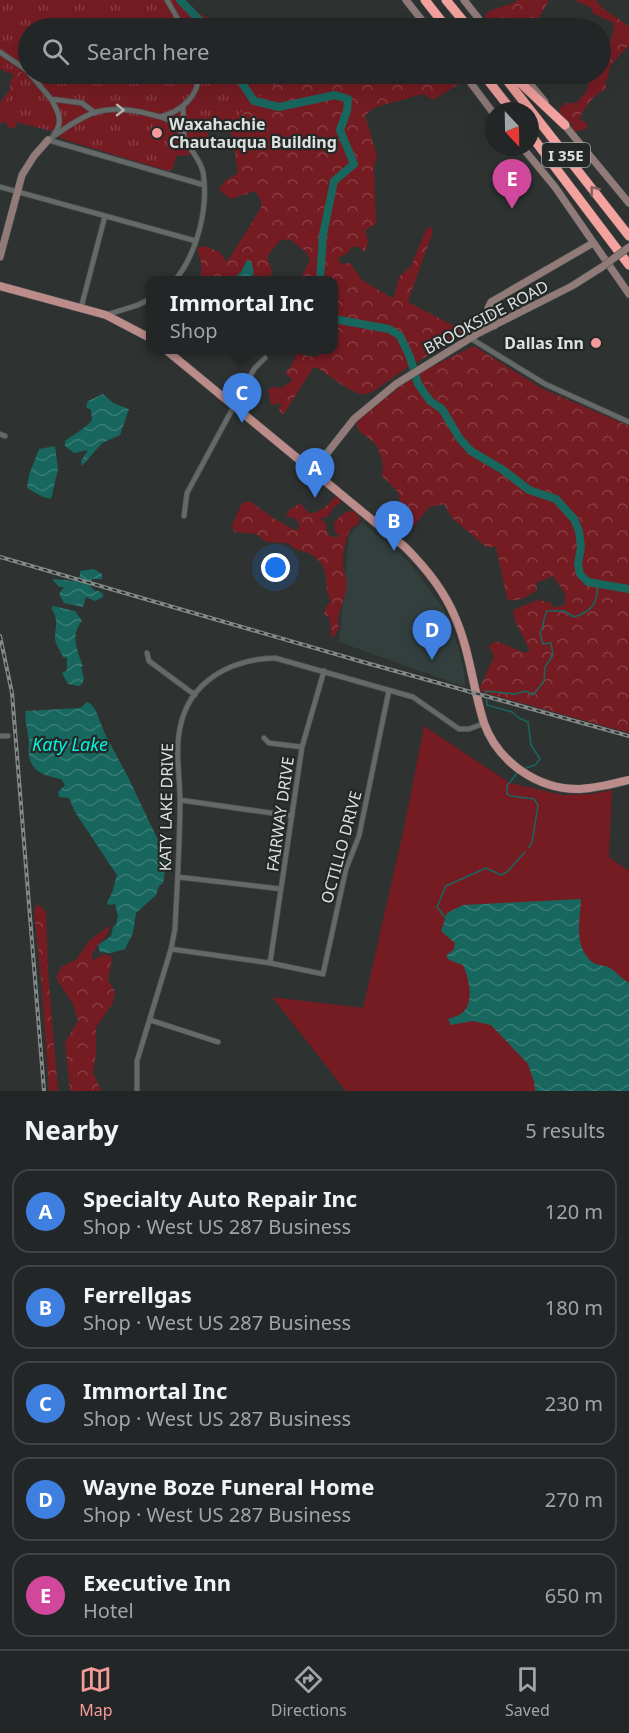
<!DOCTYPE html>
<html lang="en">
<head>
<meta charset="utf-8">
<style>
  :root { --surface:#222626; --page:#2e3232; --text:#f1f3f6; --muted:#a2a5a7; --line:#3f4343; --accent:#f59b99 }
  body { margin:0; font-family:"Noto Sans",sans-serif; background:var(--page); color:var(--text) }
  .compass { position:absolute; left:485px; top:102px; width:54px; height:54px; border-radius:50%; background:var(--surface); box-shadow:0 6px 24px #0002; rotate:158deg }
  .you { position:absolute; left:276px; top:568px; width:21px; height:21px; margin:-15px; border:4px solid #fff; border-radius:50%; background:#1a73e8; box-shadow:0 0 0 9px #1a73e833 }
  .badge { display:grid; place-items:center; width:39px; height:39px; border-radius:50%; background:var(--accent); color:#fff; font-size:20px; font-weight:700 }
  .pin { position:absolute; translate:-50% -50px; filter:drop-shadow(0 2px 3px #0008) }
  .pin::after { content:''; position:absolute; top:32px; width:21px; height:18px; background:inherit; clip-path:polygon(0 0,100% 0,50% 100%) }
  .popup { position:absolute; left:146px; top:276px; width:192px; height:78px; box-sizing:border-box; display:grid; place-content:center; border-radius:12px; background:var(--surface); filter:drop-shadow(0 2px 4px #0005); font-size:20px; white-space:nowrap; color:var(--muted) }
  .popup b { font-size:22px; color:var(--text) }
  .popup::after { content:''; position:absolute; left:50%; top:100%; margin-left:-12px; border:12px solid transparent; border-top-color:var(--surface) }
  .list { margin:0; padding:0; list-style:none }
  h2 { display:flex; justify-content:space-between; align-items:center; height:78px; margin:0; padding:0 24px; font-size:26px }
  h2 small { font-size:20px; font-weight:400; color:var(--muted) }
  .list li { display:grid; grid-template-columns:39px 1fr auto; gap:18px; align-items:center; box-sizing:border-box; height:84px; margin:0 12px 12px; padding:0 12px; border:2px solid var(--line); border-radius:18px }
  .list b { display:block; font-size:22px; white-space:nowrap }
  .list p { margin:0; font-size:20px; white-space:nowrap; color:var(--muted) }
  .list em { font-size:20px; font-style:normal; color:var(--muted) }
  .icon { flex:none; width:33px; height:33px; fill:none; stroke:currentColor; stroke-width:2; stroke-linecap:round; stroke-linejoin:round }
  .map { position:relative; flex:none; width:629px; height:1091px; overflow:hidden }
  .search { position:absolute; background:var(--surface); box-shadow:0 6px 24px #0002; left:18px; right:18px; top:18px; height:66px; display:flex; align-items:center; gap:15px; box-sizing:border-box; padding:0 21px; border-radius:33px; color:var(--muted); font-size:22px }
  .sheet { height:558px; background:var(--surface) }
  nav { display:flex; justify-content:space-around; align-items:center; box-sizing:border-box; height:84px; border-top:2px solid var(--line); background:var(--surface); font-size:16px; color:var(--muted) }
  nav a { display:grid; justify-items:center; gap:3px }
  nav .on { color:var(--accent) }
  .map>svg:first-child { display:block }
  .built { fill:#323f3d }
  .grass { fill:#751c23 }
  .forest { fill:url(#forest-crowns) }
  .park { fill:url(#park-tufts) }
  .water { fill:url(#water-waves) }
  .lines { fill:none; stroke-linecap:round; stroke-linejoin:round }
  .stream { stroke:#18675f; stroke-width:1.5 }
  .river { stroke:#18675f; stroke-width:8 }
  .street-casing { stroke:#4d5251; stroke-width:6 }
  .secondary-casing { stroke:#4d5251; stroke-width:8 }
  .primary-casing { stroke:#4d5251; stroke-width:9 }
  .highway-casing { stroke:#4d5251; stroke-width:10 }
  .street { stroke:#656a69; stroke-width:4.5 }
  .secondary { stroke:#907b79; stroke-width:7 }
  .primary { stroke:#bb8c89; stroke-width:8 }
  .highway { stroke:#f4a29f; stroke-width:9 }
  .rail-casing { stroke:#848887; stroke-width:4 }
  .rail { stroke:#242928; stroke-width:1.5; stroke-dasharray:4.5; stroke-linecap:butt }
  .secondary-bridge-casing { stroke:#4d5251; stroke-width:8; stroke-linecap:butt }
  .secondary-bridge { stroke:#907b79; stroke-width:7 }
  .oneway { stroke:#b2b7b6 }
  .oneway2 { stroke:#825f5e }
  .poi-dot { fill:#f59b99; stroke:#242928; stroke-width:2 }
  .labels { text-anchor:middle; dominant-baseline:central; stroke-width:4.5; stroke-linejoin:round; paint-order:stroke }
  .shield { fill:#242928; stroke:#a5a9a8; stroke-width:1.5 }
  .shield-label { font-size:15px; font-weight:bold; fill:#dce0df }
  .poi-label { font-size:16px; font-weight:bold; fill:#dce0df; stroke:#242928; text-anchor:start }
  .street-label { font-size:16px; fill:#dce0df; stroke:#242928 }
  .water-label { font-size:18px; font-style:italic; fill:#00f4e1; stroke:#242928 }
</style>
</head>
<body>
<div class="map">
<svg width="629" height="1091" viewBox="0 0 629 1091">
  <defs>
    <pattern id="forest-crowns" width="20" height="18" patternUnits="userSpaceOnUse" patternTransform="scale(1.5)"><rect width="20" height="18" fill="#751c23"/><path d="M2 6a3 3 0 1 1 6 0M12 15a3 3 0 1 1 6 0" fill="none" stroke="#883d42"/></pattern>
    <pattern id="park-tufts" width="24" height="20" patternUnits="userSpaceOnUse" patternTransform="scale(1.5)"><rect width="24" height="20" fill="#751c23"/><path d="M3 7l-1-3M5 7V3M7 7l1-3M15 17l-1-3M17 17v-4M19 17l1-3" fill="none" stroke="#883d42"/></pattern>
    <pattern id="water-waves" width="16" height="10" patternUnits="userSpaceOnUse" patternTransform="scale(1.5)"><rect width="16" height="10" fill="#18675f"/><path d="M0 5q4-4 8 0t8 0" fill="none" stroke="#397c76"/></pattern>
  </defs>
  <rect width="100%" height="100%" fill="#2e3332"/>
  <path class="built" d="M362 522 410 563 445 611 458 646 464 672 465 687 339 642 349 536Z"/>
  <path class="grass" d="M424 726 510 783 563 795 591 794 612 790 609 857 629 871V1091H346L272 997 363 1008 404 828Z"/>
  <path class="forest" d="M516 0H549L535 25 526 28H491L486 21 485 16 489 11 516 2Z
    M574 0H596C603 12 619 17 629 27V45L610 66 608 78 605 82 607 89C598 90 583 109 579 119L588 124 586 129 573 132 570 128 573 125 563 118 559 109 566 103H576L586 92 592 74H600L601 58 608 47 613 33 614 23 592 13V8Z
    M0 61 28 74 16 127 9 128 5 122 0 123V103L10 89V82L14 75 0 69Z
    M276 74 286 82 294 74H456L459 84 433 100 423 94 373 108 365 116 377 155 374 167 376 224 365 230 368 241 365 252 359 247H351L348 253 338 258 341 264 350 263 362 280 392 298 395 294 399 277 411 266 426 230 431 226 433 232 408 301 412 304 464 331 465 334 407 368 372 392 361 395 342 385 318 368H313L283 415 279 410 282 403 271 405 268 390 273 387 281 388 292 381 290 377 285 373 292 365 298 350 307 356 317 357 321 353V350H334V280H300L310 260 306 252 289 239 279 241 267 257 272 271 269 280H251L254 277 247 260 241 272 231 280H212L211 276 200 279 202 266 197 248 204 246 220 252 227 262 261 208V200L255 191 231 199 219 190 225 181 238 173 232 135 225 128Z
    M474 346 541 388 629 426V733L482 692 480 687 494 657 489 646 496 641 525 653 530 651 515 621 513 610 538 600 551 603 554 608 565 605V594L553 576 536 583 537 590C528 596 518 603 507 599L496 547H486L452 518 444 504 429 507 413 527 405 524 398 492 382 476C385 465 380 446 370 439 363 433 356 433 357 421L402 385 410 380 418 381 421 372Z
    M336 496 340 497V504L336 505 326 518 320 517 325 523 328 535 337 538 339 535 335 532 334 522C342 515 345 509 356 512L360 519 356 527 352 526C346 535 342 557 343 567 345 576 348 582 346 591 344 603 335 617 339 628L334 636 331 637 330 618 324 614 326 607 331 601C322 585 332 572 315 557 307 550 294 552 289 543L267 542 256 534 234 532 232 526 242 503 250 501 270 516 296 531 300 525 296 519 286 516 289 510 300 503 308 513C321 513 328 505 336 496Z
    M37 904 46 911 48 973 58 1091H49L42 989 34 911Z
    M110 925 108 933 92 953V960L106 954 112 958 108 980 115 992 113 1003 96 1027V1054L93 1072 101 1091H70L65 1042 78 1021 73 1004 56 978 62 966 76 960 89 941Z"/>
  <path class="park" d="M0 0H175L208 18 220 28H28V74H276L280 77 275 85 241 112 225 132 209 129 205 147 189 155 176 156 173 169 168 171 62 139 52 131 0 118V108L26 74 0 66Z"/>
  <path class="water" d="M247 260 251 261C253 268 256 275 251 280H224L225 279 231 280 241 272Z
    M103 394 113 403 129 409 120 435 102 443 82 466 81 461 88 450 74 453 65 446V441C74 434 85 429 92 420L91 410 86 407 88 401Z
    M55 446 58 469 51 499 43 497 27 488 29 475 39 449Z
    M94 569 102 574V579H92L90 586 95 591H99L103 594V597L95 601 86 597 83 607 64 603 59 594 64 587H59L52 579 75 581 80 576V571Z
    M53 606 75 611 82 621C70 635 77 651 83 666L81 667 84 679 82 684 79 686 68 684 62 673 67 670V658L63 657C61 651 55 644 55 638 55 626 59 619 51 608Z
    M87 702 91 704 96 711 105 734 128 777 167 859 163 883 159 886 156 895 136 913 133 933 125 949 111 953 100 952 98 945 111 936 113 927 116 925 118 916 115 904 108 905 107 902 112 893 117 875 75 812 69 798 59 797 58 792 65 785 61 779C47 776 31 773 29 755 28 748 30 742 28 735 27 726 24 720 26 711L80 708Z
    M581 899C580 921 573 946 592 962 598 966 605 965 610 968 617 972 621 979 629 983V1091H535L534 1082 528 1064 491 1025 473 1021 451 1025 448 1019C453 1017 459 1016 462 1013 475 1003 469 978 463 965L449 960 446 956 454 949 455 943 441 931 447 913 463 905Z"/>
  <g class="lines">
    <path class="stream" d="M526 768 535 765 540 759 531 745 528 722 519 718 512 712 487 705 486 691 515 694 526 691 533 695 544 681 545 667 553 655 551 643 543 644 540 633C545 624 543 617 547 611H564L574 617C594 611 597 602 598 584
      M517 773 507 786V794L511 796 534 799 538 805 532 843 529 847
      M447 920 437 907 446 886 486 868 501 875 507 872 525 852"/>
    <path class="river" d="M180 0 207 28
      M236 74 254 101 279 107 335 95 348 99 347 111 340 130 354 164 334 181 323 235 320 280
      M334 319 389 329 400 336 410 357 418 384 430 401 442 409 460 439 471 451 503 470 529 490 556 499 574 519 579 531 581 547 578 564 580 574 588 582 629 589"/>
    <g class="street-casing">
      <path id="street" d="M167 0 183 28
        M0 52 28 71
        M30 74 51 99 82 103 95 113
        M51 99C58 111 64 122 54 134
        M183 106 184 135
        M160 117C180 112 200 96 198 74
        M48 140C63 130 78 118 96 112 110 108 127 109 141 112 151 115 163 116 172 122 179 127 184 136 188 144 193 153 201 162 203 172 209 207 197 254 175 280
        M48 140 204 185
        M0 187 196 241
        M81 308 105 216
        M106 315 138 305 150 299
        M470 338 545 384 629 422
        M0 434 5 436
        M184 516 187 493 254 369 265 358
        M147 653 149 661 195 695
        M0 736H8
        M264 738 269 743 302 747
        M180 800 292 816
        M178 877 281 889
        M171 949 270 963 323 974 346 869 359 836 389 690
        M270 963 302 747 324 671
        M150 1020 218 1042
        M137 1091V1061L171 949 175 929C177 887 180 844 180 801 180 777 175 752 180 728 189 681 231 659 275 658L413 697 459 729H469L485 723"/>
    </g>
    <g class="secondary-casing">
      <path id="secondary" d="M406 0 428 28
        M464 0 486 28
        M464 74 494 114
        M522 74 545 102
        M562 122 629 203
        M522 147 555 187 629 294
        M0 257 22 175 34 156 48 140
        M494 326 488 308 491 302 593 243
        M313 471 354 419 396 384 477 334 572 286 602 267"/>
    </g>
    <g class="primary-casing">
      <path id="primary" d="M0 286 106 315 150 338
        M166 350 405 547C426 568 444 590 455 617 470 651 473 689 484 723 498 762 538 790 580 789 596 788 613 784 629 780"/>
    </g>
    <g class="highway-casing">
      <path id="highway" d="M425 0 447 28
        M446 0 469 28
        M483 74 512 111
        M502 74 629 236
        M511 74 565 125
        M530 134 629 265"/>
    </g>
    <use href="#street" class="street"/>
    <use href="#secondary" class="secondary"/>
    <use href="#primary" class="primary"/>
    <use href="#highway" class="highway"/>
    <g class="rail-casing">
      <path id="rail" d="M0 557 363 662 629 736
        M0 636 12 693 44 1091"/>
    </g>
    <use href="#rail" class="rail"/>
    <g class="secondary-bridge-casing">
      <path id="secondary-bridge" d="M602 267 629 247"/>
    </g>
    <use href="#secondary-bridge" class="secondary-bridge"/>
  </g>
  <defs><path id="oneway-chevron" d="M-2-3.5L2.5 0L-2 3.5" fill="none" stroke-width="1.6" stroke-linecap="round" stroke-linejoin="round" transform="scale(1.5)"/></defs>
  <use class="oneway" href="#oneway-chevron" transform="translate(120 110) rotate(1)"/>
  <use class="oneway2" href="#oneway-chevron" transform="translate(594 190) rotate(-128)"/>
  <g class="poi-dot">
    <circle cx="157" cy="133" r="6"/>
    <circle cx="596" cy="343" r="6"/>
  </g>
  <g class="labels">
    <rect class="shield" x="542" y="143" width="48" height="24" rx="4.5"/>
    <g class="shield-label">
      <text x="566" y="155">I 35E</text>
    </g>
    <g class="poi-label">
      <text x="169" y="124">Waxahachie<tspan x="169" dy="18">Chautauqua Building</tspan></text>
      <text x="584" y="343" text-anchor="end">Dallas Inn</text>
    </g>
    <g class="street-label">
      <text transform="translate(486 317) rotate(-28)">BROOKSIDE ROAD</text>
      <text transform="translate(166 807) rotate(-89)">KATY LAKE DRIVE</text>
      <text transform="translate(280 814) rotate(-82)">FAIRWAY DRIVE</text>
      <text transform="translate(341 847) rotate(-75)">OCTILLO DRIVE</text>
    </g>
    <g class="water-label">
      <text x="70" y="744">Katy Lake</text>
    </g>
  </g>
</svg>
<svg class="compass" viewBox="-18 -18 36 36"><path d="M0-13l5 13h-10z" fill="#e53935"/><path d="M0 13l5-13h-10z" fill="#a2a5a7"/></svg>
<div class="you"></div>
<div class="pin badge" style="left:315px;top:498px;background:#3f7fe0">A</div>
<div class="pin badge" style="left:394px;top:551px;background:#3f7fe0">B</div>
<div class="pin badge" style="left:242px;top:423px;background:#3f7fe0">C</div>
<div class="popup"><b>Immortal Inc</b>Shop</div>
<div class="pin badge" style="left:432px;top:660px;background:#3f7fe0">D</div>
<div class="pin badge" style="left:512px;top:209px;background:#d1479c">E</div>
<div class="search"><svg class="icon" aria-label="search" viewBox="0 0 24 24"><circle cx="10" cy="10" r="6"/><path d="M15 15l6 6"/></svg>Search here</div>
</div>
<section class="sheet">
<h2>Nearby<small>5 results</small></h2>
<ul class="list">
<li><span class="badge" style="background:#3f7fe0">A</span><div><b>Specialty Auto Repair Inc</b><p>Shop · West US 287 Business</p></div><em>120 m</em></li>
<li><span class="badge" style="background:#3f7fe0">B</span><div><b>Ferrellgas</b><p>Shop · West US 287 Business</p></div><em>180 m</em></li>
<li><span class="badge" style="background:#3f7fe0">C</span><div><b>Immortal Inc</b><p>Shop · West US 287 Business</p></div><em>230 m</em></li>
<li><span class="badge" style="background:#3f7fe0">D</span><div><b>Wayne Boze Funeral Home</b><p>Shop · West US 287 Business</p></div><em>270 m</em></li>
<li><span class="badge" style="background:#d1479c">E</span><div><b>Executive Inn</b><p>Hotel</p></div><em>650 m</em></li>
</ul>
</section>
<nav>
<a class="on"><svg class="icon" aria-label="map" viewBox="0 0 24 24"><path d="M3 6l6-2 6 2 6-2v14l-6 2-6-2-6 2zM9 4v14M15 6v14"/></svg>Map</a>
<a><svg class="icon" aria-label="directions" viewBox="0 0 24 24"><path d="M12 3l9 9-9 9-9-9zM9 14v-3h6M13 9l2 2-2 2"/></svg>Directions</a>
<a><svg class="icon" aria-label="saved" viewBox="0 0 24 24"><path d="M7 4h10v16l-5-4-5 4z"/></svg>Saved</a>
</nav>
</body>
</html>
